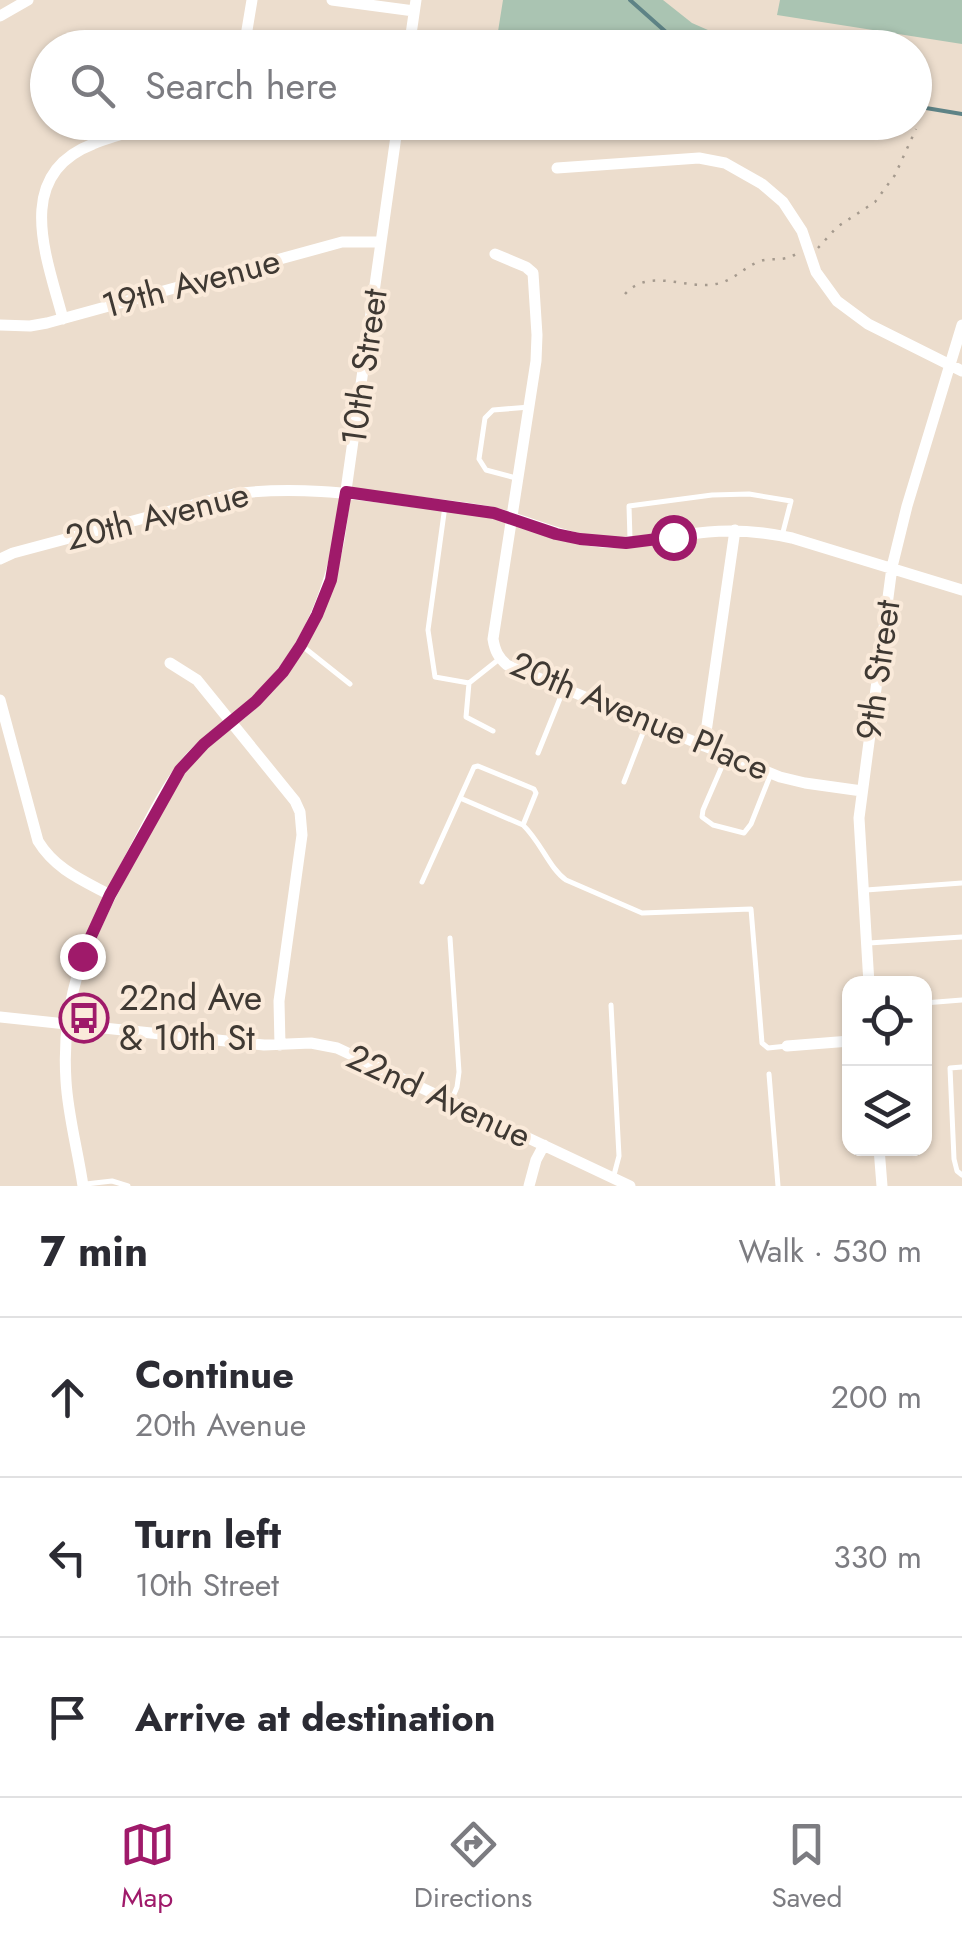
<!DOCTYPE html>
<html lang="en">
<head>
<meta charset="utf-8">
<style>
  :root { --surface:#fff; --page:#f7f7f7; --text:#2b2b33; --muted:#7c7c81; --line:#e1e1e2; --accent:#9f1a6a }
  body { margin:0; font-family:Jost,sans-serif; background:var(--page); color:var(--text) }
  .controls { position:absolute; right:30px; bottom:30px; display:grid; overflow:hidden; border-radius:20px; box-shadow:0 2px 8px #0004 }
  .controls button { width:90px; height:90px; display:grid; place-items:center; padding:0; border:0; border-bottom:2px solid var(--line); background:var(--surface); color:var(--text); font:50px sans-serif }
  .stop { position:absolute; width:30px; height:30px; margin:-22px; border:8px solid #9f1a6a; border-radius:50%; background:#fff }
  .stop.end { background:#9f1a6a; border-color:#fff; box-shadow:0 2px 10px #0008 }
  .list { margin:0; padding:0; list-style:none }
  h2 { display:flex; justify-content:space-between; align-items:center; height:130px; margin:0; padding:0 40px; font-size:42px }
  h2 small { font-size:32px; font-weight:400; color:var(--muted) }
  .list li { display:grid; grid-template-columns:65px 1fr auto; gap:30px; align-items:center; box-sizing:border-box; height:160px; padding:0 40px; border-top:2px solid var(--line) }
  .list b { display:block; font-size:38px; white-space:nowrap }
  .list p { margin:0; font-size:32px; white-space:nowrap; color:var(--muted) }
  .list em { font-size:32px; font-style:normal; color:var(--muted) }
  .icon { flex:none; width:55px; height:55px; fill:none; stroke:currentColor; stroke-width:2; stroke-linecap:round; stroke-linejoin:round }
  .map { position:relative; flex:none; width:962px; height:1186px; overflow:hidden }
  .search { position:absolute; background:var(--surface); box-shadow:0 2px 8px #0004; left:30px; right:30px; top:30px; height:110px; display:flex; align-items:center; gap:25px; box-sizing:border-box; padding:0 35px; border-radius:55px; color:var(--muted); font-size:38px }
  .sheet { height:610px; background:var(--surface) }
  nav { display:flex; justify-content:space-around; align-items:center; box-sizing:border-box; height:140px; border-top:2px solid var(--line); background:var(--surface); font-size:28px; color:var(--muted) }
  nav a { display:grid; justify-items:center; gap:5px }
  nav .on { color:var(--accent) }
  .map>svg:first-child { display:block }
  .green { fill:#aac4b2 }
  .lines { fill:none; stroke-linecap:round; stroke-linejoin:round }
  .stream { stroke:#5e8386; stroke-width:4 }
  .path { stroke:#a59a8e; stroke-width:2.5; stroke-dasharray:2.5 8; stroke-linecap:butt }
  .service { stroke:#fff; stroke-width:5 }
  .minor { stroke:#fff; stroke-width:11 }
  .route { stroke:#9f1a6a; stroke-width:12 }
  .labels { text-anchor:middle; dominant-baseline:central; stroke-width:8; stroke-linejoin:round; paint-order:stroke }
  .street-label { font-size:35px; fill:#3f3933; stroke:#faeada }
  .poi-label { font-size:35px; fill:#3f3933; stroke:#faeada; text-anchor:start }
</style>
</head>
<body>
<div class="map">
<svg width="962" height="1186" viewBox="0 0 962 1186">
  <rect width="100%" height="100%" fill="#ecddcd"/>
  <path class="green" d="M503 0H663L692 23 717 34 728 36 734 47 517 48 496 44Z
    M780 0H962V44L777 15Z"/>
  <g class="lines">
    <path class="stream" d="M630 0 684 48
      M914 106 962 114"/>
    <path class="path" d="M818 248 837 227 875 202 895 175 916 129
      M625 294C649 267 687 290 716 284 733 281 743 268 758 262 772 256 781 263 796 254"/>
    <path class="service" d="M516 478 486 470 479 459 485 418 493 410 530 407
      M445 506 428 630 435 677 469 683
      M630 539 629 506 712 495 749 494 791 501 782 536
      M301 645 350 684
      M493 731 466 717 469 683 498 660
      M538 753 563 691
      M726 757 703 810 702 817 713 825 744 833 751 824 770 776
      M624 782 646 725
      M460 798 523 825
      M422 882 474 767 478 766 534 789 536 793 523 825C541 842 549 868 566 880L642 913 751 909 762 1043 768 1048 787 1046
      M866 890 962 883
      M450 938 459 1072 457 1087 452 1099
      M869 943 962 937
      M924 1003 962 1000
      M611 1005 619 1156 614 1175
      M962 1067 950 1068 954 1159 957 1171 962 1175
      M769 1074 778 1186
      M86 1184 112 1181 128 1186"/>
    <path class="minor" d="M332 0 414 11
      M0 16 28 0
      M244 48 252 0
      M409 48 416 0
      M557 168 699 158 725 163 762 184 783 202 802 231 816 272 837 301 868 324 962 371
      M495 254 526 267 533 273 537 335 536 361 493 639C495 651 498 657 507 665L780 777 805 783 862 791
      M63 319C47 258 12 175 93 144 117 134 143 129 167 122
      M0 325 30 326 47 323 342 242H381
      M0 559 13 553 234 494C292 486 350 493 408 501 439 505 470 507 499 514 534 523 565 539 602 542 638 545 672 535 708 532 737 529 764 532 792 538L962 590
      M170 663 197 680 295 801 300 812 302 835 279 1001 280 1045
      M0 700 38 841C55 869 82 880 110 895
      M704 746 735 530
      M869 984 859 818 892 567 907 506 962 325
      M0 1017 264 1045 311 1043 337 1048 630 1186
      M787 1046 850 1041
      M879 1148 882 1186
      M83 1186C78 1151 68 1116 66 1081 60 991 90 935 130 858 147 826 164 788 188 760 208 737 235 721 257 700 303 656 326 602 339 540L398 122
      M529 1186 536 1160 544 1145"/>
  </g>
  <g class="lines">
    <path class="route" d="M82 956 110 895 180 770 204 744 256 701 283 672 301 645 317 615 331 580 346 492 494 513 556 534 580 539 626 543 673 537"/>
  </g>
  <defs>
    <g id="bus-ring" transform="scale(2.5)"><circle r="9.5" fill="#faeada" stroke="#9f1a6a" stroke-width="1.5"/><path d="M-5-6H5V4H4V6H2V4H-2V6H-4V4H-5ZM-3.5-4V0h7V-4ZM-3.5 1.2v1.5H-2V1.2ZM2 1.2v1.5H3.5V1.2Z" fill="#9f1a6a"/></g>
  </defs>
  <g fill-rule="evenodd">
    <use href="#bus-ring" x="84" y="1018"/>
  </g>
  <g class="labels">
    <g class="street-label">
      <text transform="translate(191 283) rotate(-15)">19th Avenue</text>
      <text transform="translate(364 367) rotate(-82)">10th Street</text>
      <text transform="translate(157 516) rotate(-14)">20th Avenue</text>
      <text transform="translate(878 670) rotate(-82)">9th Street</text>
      <text transform="translate(640 716) rotate(23)">20th Avenue Place</text>
      <text transform="translate(439 1096) rotate(25)">22nd Avenue</text>
    </g>
    <g class="poi-label">
      <text x="119" y="998">22nd Ave<tspan x="119" dy="40">&amp; 10th St</tspan></text>
    </g>
  </g>
</svg>
<div class="controls">
<button><svg class="icon" aria-label="locate" viewBox="0 0 24 24"><circle cx="12" cy="12" r="6"/><path d="M12 2v4M12 18v4M2 12h4M18 12h4"/></svg></button>
<button><svg class="icon" aria-label="layers" viewBox="0 0 24 24"><path d="M12 4l9 5-9 5-9-5zM3 14l9 5 9-5"/></svg></button>
</div>
<div class="stop" style="left:673px;top:537px"></div>
<div class="stop end" style="left:82px;top:956px"></div>
<div class="search"><svg class="icon" aria-label="search" viewBox="0 0 24 24"><circle cx="10" cy="10" r="6"/><path d="M15 15l6 6"/></svg>Search here</div>
</div>
<section class="sheet">
<h2>7 min<small>Walk · 530 m</small></h2>
<ul class="list">
<li><svg class="icon" aria-label="ahead" viewBox="0 0 24 24"><path d="M12 20V5M6 11l6-6 6 6"/></svg><div><b>Continue</b><p>20th Avenue</p></div><em>200 m</em></li>
<li><svg class="icon" aria-label="left" viewBox="0 0 24 24"><path d="M17 20v-9H6M10 6l-5 5 5 5"/></svg><div><b>Turn left</b><p>10th Street</p></div><em>330 m</em></li>
<li><svg class="icon" aria-label="arrive" viewBox="0 0 24 24"><path d="M6 21V4h12l-3 4 3 4H6"/></svg><div><b>Arrive at destination</b></div></li>
</ul>
</section>
<nav>
<a class="on"><svg class="icon" aria-label="map" viewBox="0 0 24 24"><path d="M3 6l6-2 6 2 6-2v14l-6 2-6-2-6 2zM9 4v14M15 6v14"/></svg>Map</a>
<a><svg class="icon" aria-label="directions" viewBox="0 0 24 24"><path d="M12 3l9 9-9 9-9-9zM9 14v-3h6M13 9l2 2-2 2"/></svg>Directions</a>
<a><svg class="icon" aria-label="saved" viewBox="0 0 24 24"><path d="M7 4h10v16l-5-4-5 4z"/></svg>Saved</a>
</nav>
</body>
</html>
